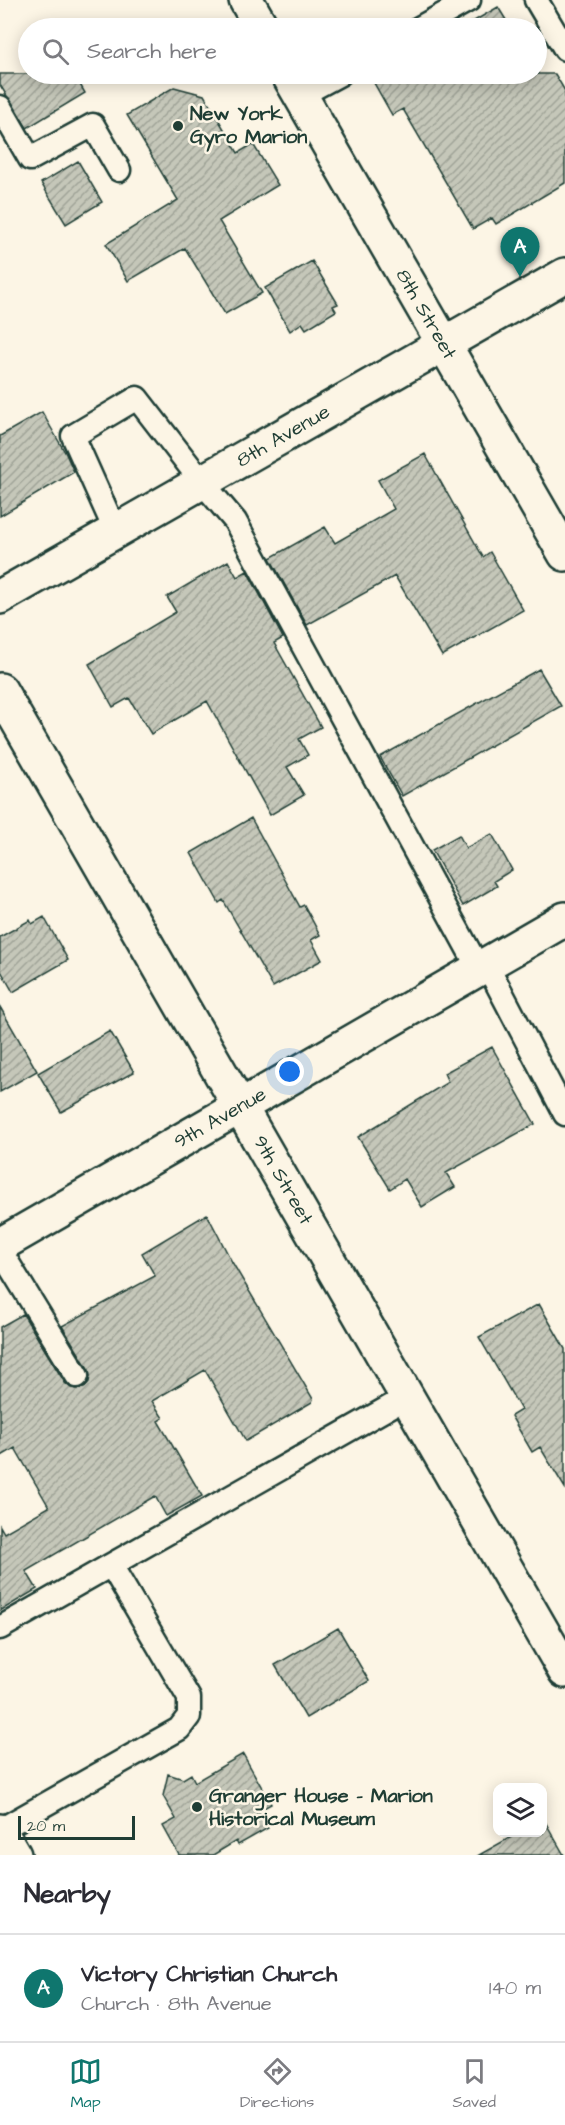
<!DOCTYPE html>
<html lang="en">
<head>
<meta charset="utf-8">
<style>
  :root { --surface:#fff; --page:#f2f2f3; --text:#2b2b33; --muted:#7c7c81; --line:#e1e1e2; --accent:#0f766e }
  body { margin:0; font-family:"Architects Daughter",sans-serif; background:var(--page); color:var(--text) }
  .controls { position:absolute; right:18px; bottom:18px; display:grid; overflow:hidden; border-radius:12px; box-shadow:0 3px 15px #0003 }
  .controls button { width:54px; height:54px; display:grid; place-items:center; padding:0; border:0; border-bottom:2px solid var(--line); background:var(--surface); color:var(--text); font:30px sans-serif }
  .scale { position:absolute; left:18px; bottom:15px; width:117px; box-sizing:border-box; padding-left:6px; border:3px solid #1f3d34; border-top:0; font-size:16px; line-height:21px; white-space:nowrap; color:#1f3d34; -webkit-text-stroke:4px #fcf5e5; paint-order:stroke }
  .you { position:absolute; left:290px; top:1072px; width:21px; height:21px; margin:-15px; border:4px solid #fff; border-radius:50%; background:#1a73e8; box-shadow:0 0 0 9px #1a73e833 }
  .badge { display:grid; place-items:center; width:39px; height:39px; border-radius:50%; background:var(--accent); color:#fff; font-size:20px; font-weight:700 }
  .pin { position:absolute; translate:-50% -50px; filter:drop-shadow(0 2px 3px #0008) }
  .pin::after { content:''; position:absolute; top:32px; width:21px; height:18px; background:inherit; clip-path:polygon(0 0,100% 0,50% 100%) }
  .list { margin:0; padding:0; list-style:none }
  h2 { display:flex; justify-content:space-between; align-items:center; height:78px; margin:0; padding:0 24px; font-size:26px }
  h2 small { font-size:20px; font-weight:400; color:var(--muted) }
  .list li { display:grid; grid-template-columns:39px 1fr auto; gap:18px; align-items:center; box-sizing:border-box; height:108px; padding:0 24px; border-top:2px solid var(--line) }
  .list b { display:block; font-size:22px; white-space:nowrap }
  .list p { margin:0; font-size:20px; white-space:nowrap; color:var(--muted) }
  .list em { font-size:20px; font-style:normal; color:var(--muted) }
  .icon { flex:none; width:33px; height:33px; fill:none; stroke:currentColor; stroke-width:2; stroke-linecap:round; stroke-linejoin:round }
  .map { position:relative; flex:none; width:565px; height:1855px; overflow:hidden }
  .search { position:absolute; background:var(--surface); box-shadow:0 3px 15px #0003; left:18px; right:18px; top:18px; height:66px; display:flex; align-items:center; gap:15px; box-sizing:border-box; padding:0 21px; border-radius:33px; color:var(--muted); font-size:22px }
  .sheet { height:186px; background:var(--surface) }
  nav { display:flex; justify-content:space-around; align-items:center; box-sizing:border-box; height:84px; border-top:2px solid var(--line); background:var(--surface); font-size:16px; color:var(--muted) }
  nav a { display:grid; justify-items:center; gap:3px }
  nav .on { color:var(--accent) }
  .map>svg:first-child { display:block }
  .building { fill:url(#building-hatch); stroke:#1f3d34; stroke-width:1.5 }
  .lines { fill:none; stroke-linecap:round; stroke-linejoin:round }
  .lane-casing { stroke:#1f3d34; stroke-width:27 }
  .street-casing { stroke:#1f3d34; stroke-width:38 }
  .secondary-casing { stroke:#1f3d34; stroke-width:38 }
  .lane { stroke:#fcf5e5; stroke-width:22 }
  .street { stroke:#fcf5e5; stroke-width:33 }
  .secondary { stroke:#fcf5e5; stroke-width:33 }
  .poi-dot { fill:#1f3d34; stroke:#fcf5e5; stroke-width:2 }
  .labels { text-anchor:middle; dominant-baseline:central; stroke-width:5; stroke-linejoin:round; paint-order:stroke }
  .poi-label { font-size:20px; font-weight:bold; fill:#1f3d34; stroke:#fcf5e5; text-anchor:start }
  .street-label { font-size:20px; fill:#1f3d34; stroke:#fcf5e5 }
</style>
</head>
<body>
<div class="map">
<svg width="565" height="1855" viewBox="0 0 565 1855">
  <defs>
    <pattern id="building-hatch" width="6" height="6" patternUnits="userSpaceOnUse" patternTransform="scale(1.5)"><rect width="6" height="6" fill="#c5c7b9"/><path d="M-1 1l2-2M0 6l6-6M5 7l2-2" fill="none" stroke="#9fa397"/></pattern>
  </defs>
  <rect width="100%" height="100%" fill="#fcf5e5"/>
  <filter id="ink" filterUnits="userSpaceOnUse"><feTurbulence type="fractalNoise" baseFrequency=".0167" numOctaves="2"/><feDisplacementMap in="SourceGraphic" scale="12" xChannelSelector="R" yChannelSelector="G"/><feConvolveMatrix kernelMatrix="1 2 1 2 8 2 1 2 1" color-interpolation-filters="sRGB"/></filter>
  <g filter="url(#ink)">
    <path class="building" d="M498 7 511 28H462Z
      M537 70 538 74H555L565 91V183L496 224 492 218 473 229 403 109 392 115 374 83 389 74H537Z
      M0 74H74L85 93 27 128 0 85Z
      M174 87 204 95 238 153 253 144 278 185 219 221 262 293 225 314 185 248 128 281 106 244 178 200 127 115Z
      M78 161 102 202 66 224 41 183Z
      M312 261 338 304 333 306 336 311 306 329 302 323 290 331 265 288Z
      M42 412 66 454 74 472 0 516V436Z
      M425 454 483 557 490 552 523 610 442 656 395 576 307 625 270 558 325 527 335 543 394 509 378 480Z
      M228 561 237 577 247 571 283 638 274 643 321 727 299 739 308 755 287 767 304 795 270 815 207 701 151 734 129 698 113 707 89 664 176 612 167 597Z
      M539 669 561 706 402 796 380 757Z
      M251 818 300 907 304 905 320 935 311 940 322 960 273 987 223 900 219 903 191 853Z
      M492 834 512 870 494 881 497 886 463 906 432 850 459 835 466 848Z
      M44 917 68 960 13 992 0 969V937L30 920 32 924Z
      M0 1007 37 1071 0 1092Z
      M110 1031 134 1072 61 1112 38 1073Z
      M492 1047 535 1124 446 1173 455 1187 422 1207 405 1179 390 1189 358 1137 448 1082 444 1073Z
      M207 1214 232 1262 313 1399 312 1402 246 1441 205 1370 152 1401 163 1418 158 1421 202 1496 166 1516 155 1496 26 1571 37 1589 0 1611V1526L4 1533 49 1507 15 1448 0 1457V1327L23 1314 65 1383 71 1388 77 1389 84 1388 89 1382 90 1376 89 1370 62 1326 155 1276 142 1253Z
      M539 1304 565 1349V1488L540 1447 532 1452 511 1416 521 1410 479 1337Z
      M338 1628 369 1681 306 1718 275 1665Z
      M243 1754 271 1804 258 1811 268 1828 238 1845 236 1841 213 1855H179L163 1826 176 1819 163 1796 168 1774 183 1779 191 1774 195 1782Z
      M543 1818 564 1855H479L518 1833H543Z"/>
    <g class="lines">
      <g class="lane-casing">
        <path id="lane" d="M536 0 565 49
          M419 28 469 0
          M301 95 340 74
          M0 107 30 159 93 125 119 170
          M115 530 73 436 137 398 202 482 235 521 479 969
          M487 965 565 1114
          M0 1250 77 1376
          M0 1628 407 1397
          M0 1830 179 1729 189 1716V1698L111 1565"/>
      </g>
      <g class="street-casing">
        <path id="street" d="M246 0 262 28
          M288 74 565 554
          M0 597 565 275
          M0 690 565 1671
          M0 1245 565 919"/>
      </g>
      <g class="secondary-casing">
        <path id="secondary" d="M0 1831 14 1855"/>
      </g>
      <use href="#lane" class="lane"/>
      <use href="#street" class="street"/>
      <use href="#secondary" class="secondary"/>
    </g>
  </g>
  <g class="poi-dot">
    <circle cx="178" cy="126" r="6"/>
    <circle cx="197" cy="1807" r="6"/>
  </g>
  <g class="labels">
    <g class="poi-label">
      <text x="190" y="114">New York<tspan x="190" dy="23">Gyro Marion</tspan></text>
      <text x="209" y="1796">Granger House - Marion<tspan x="209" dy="23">Historical Museum</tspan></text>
    </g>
    <g class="street-label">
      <text transform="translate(426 314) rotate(60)">8th Street</text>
      <text transform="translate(283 436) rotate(-30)">8th Avenue</text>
      <text transform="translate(220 1118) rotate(-30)">9th Avenue</text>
      <text transform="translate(283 1180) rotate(60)">9th Street</text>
    </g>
  </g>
</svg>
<div class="controls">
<button><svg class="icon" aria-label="layers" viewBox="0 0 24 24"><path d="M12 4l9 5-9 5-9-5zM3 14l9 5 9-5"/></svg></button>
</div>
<div class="scale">20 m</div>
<div class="you"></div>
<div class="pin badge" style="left:520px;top:277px">A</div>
<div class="search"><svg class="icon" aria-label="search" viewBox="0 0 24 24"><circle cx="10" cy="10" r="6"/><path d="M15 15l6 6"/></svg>Search here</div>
</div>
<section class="sheet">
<h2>Nearby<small></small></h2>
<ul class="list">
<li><span class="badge">A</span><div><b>Victory Christian Church</b><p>Church · 8th Avenue</p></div><em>140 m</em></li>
</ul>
</section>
<nav>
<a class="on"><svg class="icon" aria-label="map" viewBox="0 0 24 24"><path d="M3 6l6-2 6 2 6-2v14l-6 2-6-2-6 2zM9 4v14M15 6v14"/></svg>Map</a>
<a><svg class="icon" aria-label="directions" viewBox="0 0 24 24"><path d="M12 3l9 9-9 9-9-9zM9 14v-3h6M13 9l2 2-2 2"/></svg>Directions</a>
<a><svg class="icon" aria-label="saved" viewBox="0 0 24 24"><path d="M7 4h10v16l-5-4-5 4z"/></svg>Saved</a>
</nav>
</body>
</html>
